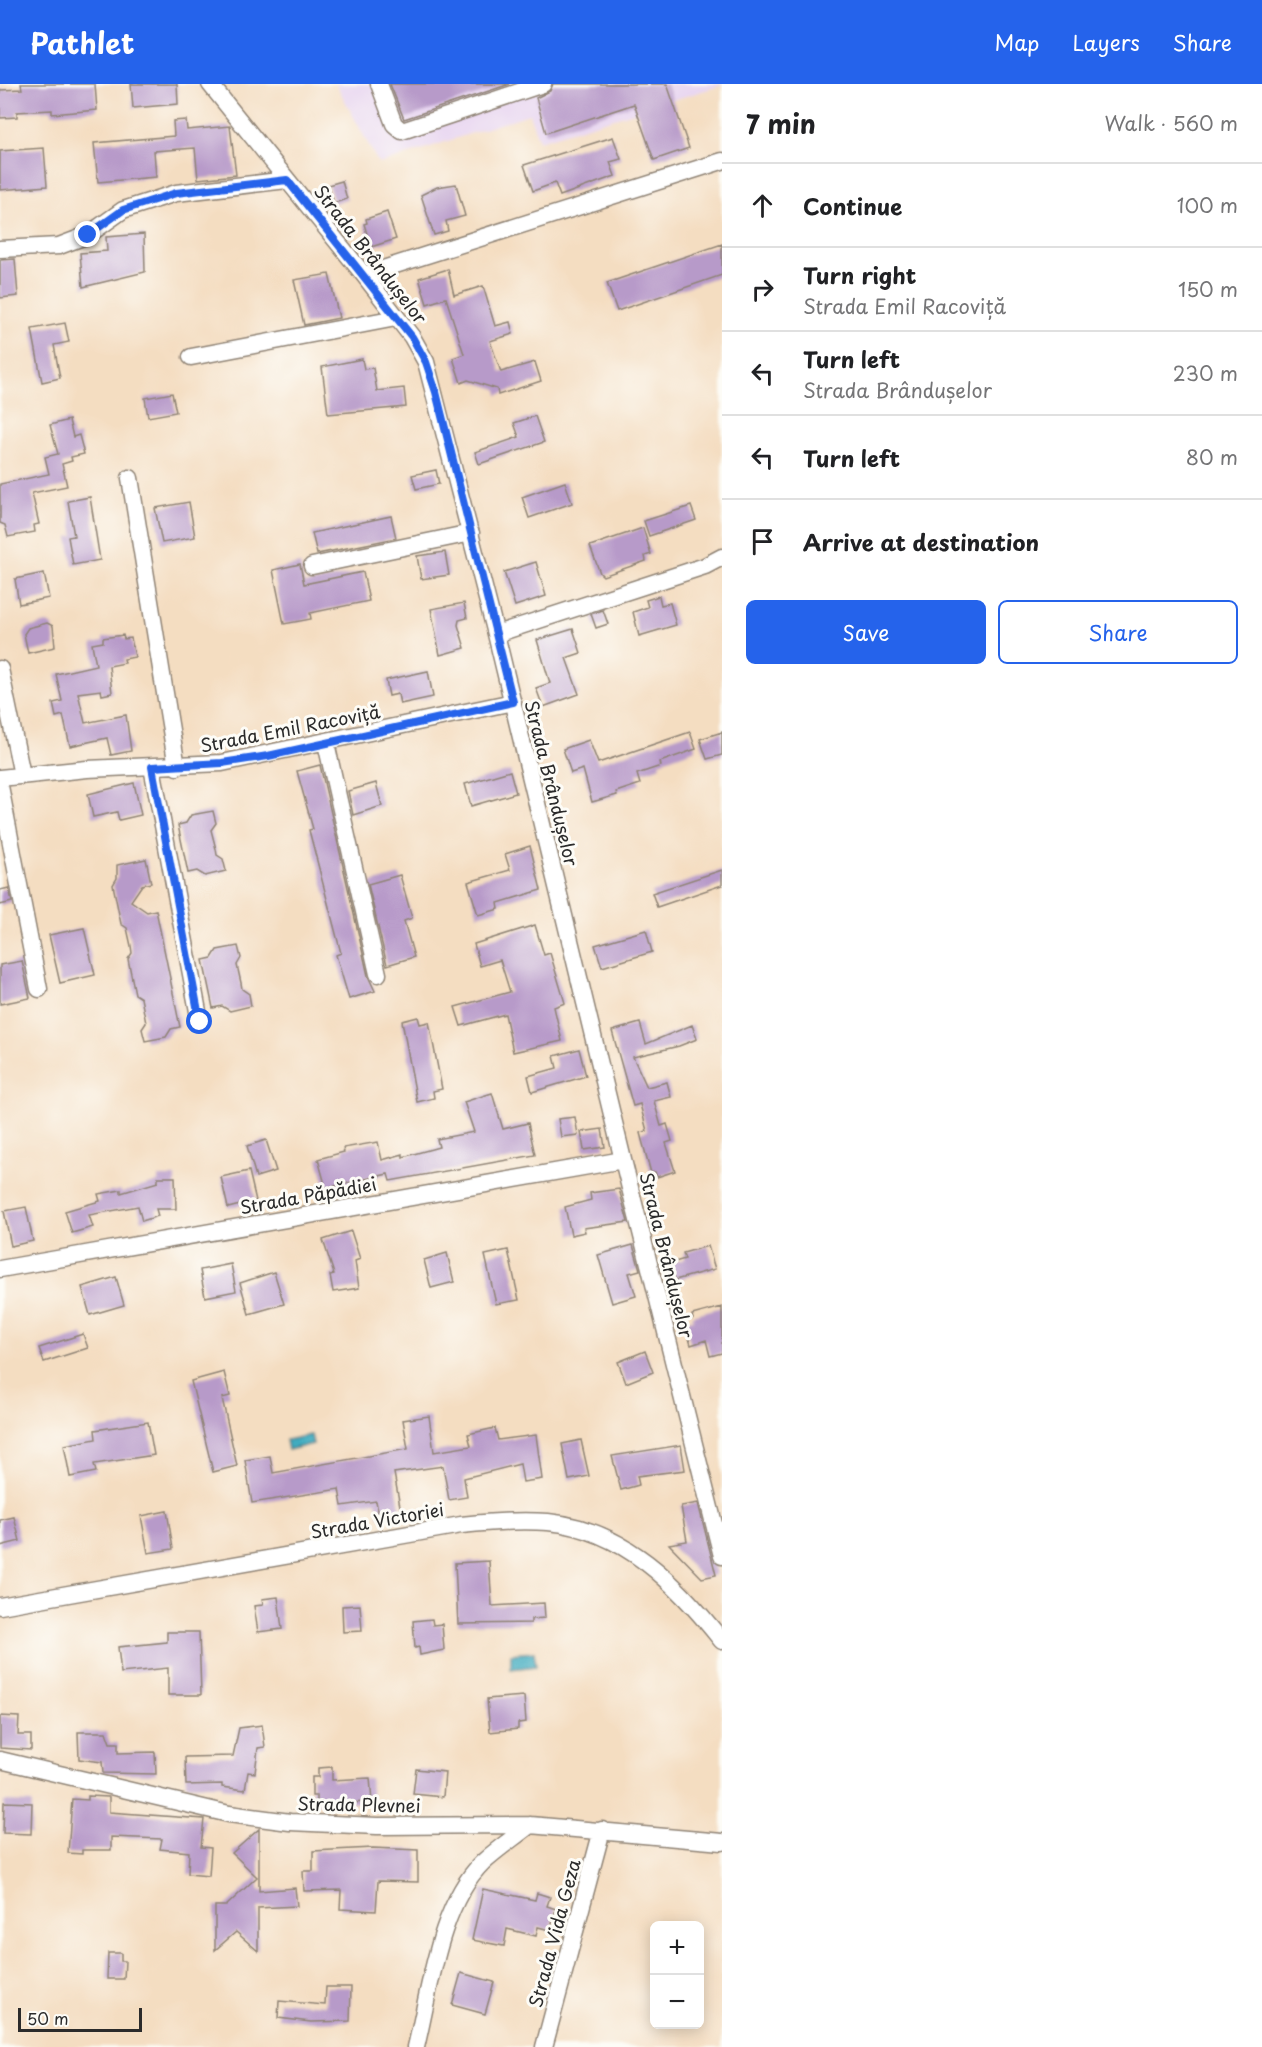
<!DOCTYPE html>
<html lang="en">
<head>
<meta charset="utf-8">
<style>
  :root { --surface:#fff; --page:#f6f6f6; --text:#202124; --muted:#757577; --line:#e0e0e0; --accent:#2563eb }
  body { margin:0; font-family:"Playpen Sans",sans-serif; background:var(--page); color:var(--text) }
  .controls { position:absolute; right:18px; bottom:18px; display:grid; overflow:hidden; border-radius:9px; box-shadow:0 3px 15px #0003 }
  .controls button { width:54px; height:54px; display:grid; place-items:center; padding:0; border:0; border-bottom:2px solid var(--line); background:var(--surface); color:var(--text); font:30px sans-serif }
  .scale { position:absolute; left:18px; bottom:15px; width:124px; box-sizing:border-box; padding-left:6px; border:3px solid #2b2b2b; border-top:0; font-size:16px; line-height:21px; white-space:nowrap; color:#2b2b2b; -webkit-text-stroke:4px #fdfcf7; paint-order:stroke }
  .stop { position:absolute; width:18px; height:18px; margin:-14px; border:4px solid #2563eb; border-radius:50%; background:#fff }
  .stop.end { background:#2563eb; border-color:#fff; box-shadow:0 2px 6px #0008 }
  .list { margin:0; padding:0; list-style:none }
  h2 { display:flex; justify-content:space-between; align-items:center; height:78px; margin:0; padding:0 24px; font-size:26px }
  h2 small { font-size:20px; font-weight:400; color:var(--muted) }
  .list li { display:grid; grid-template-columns:39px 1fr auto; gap:18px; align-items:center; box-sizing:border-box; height:84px; padding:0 24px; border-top:2px solid var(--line) }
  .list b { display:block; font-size:22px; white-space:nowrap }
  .list p { margin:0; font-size:20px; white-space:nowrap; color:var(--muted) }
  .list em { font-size:20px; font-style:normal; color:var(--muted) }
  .actions { display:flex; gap:12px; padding:18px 24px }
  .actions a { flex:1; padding:14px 0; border:2px solid var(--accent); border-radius:9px; text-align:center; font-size:21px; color:var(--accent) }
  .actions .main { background:var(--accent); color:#fff }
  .icon { flex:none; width:33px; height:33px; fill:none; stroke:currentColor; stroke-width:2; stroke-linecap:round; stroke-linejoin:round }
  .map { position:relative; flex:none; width:722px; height:1963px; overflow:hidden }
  header { display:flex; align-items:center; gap:36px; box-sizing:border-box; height:84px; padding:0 30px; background:var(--accent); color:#fff }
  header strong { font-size:28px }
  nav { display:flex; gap:33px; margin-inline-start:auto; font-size:21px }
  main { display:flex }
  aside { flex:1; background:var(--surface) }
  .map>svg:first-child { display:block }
  .built { fill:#e6d2f0 }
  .water { fill:#40abbf; stroke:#366b75; stroke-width:1.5 }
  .building { fill:#b79ac9 }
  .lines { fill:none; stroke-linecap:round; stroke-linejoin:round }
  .minor-casing { stroke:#908476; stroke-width:19 }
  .minor { stroke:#fff; stroke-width:16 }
  .route { stroke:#2563eb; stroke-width:8 }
  .labels { text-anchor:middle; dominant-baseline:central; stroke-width:6; stroke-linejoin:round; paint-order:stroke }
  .street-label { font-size:18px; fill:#2b2b2b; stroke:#fdfcf7 }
</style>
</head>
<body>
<header>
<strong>Pathlet</strong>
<nav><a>Map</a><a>Layers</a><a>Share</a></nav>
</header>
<main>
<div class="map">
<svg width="722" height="1963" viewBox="0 0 722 1963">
  <rect width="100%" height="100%" fill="#fdfcf7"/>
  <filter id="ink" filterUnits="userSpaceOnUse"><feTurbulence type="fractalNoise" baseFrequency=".0167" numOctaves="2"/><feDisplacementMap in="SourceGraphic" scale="12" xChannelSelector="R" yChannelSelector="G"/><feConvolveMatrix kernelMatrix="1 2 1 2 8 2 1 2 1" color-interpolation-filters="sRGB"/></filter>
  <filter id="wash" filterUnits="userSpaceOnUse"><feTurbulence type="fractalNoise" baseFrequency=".008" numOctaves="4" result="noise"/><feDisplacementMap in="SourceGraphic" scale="24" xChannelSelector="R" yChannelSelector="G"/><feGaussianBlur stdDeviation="1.35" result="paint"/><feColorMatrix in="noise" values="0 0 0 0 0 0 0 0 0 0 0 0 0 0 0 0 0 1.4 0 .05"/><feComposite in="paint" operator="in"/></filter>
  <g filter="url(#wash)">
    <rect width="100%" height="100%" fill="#f4ddc1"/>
    <path class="built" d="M336 0H722V1L539 57 529 30 379 80Z"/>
    <path class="water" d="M311 1351 313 1360 288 1366 286 1356Z
      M534 1568 536 1582 511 1585V1570Z"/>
    <g id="blocks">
      <path class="building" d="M21 0H95L97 26 52 30V26L17 28V33L0 34V6L22 5Z
        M131 0H177L178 20 133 24Z
        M390 0H510L404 35Z
        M553 0H667L689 64 654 76 634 20 546 49 536 14 550 7Z
        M186 36 187 46 230 42 236 91 198 95 195 64 154 67 156 93 98 98 94 59 174 52 173 37Z
        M613 53 621 75 610 78 615 92 560 112 555 99 533 107 524 81Z
        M44 64 47 102 0 106V67Z
        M342 97 347 115 334 119 328 101Z
        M456 100 465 132 446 137 448 147 434 151 421 111 437 103Z
        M387 128 396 155 371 163 364 140 367 139 366 135Z
        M144 150 145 188 83 203 80 169 107 167 106 153Z
        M722 160V191L617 227 607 199Z
        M15 175 18 212 0 214V176Z
        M448 185 454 211 483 202 495 242 510 238 513 250 490 257 501 288 535 278 541 297 498 311 497 305 468 296 461 299 453 274 464 270 446 214 427 220 419 194Z
        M329 190 339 234 304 241 294 196Z
        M65 239 69 258 54 261 60 294 42 298 32 245Z
        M362 275 364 285 373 284 377 307 404 304 406 323 328 330 322 283Z
        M172 309 176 328 148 333 145 314Z
        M535 332 544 358 479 380 475 368 519 353 514 339Z
        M69 336 73 353 79 351 84 370 71 373 72 377 62 380 67 402 32 409 39 440 34 441 35 448 8 453 5 441 0 439V400L49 390 45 373 58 370 50 341Z
        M436 386 439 400 416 405 412 391Z
        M565 398 572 419 529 434 522 413Z
        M90 413 100 476 73 481 68 453 74 452 68 417Z
        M189 418 195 453 162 459 155 424Z
        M691 422 696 436 649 452 644 437Z
        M391 432 396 454 317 470 312 449Z
        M643 444 651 470 645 472 646 477 603 492 600 489 590 462Z
        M445 468 449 491 421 495 417 472Z
        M536 478 546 512 515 522 504 488Z
        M300 480 304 500 363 488 369 517 310 529 311 535 284 540 273 486Z
        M44 489 49 514 19 520 15 495Z
        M659 512 661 521 670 519 676 541 639 552 633 528 648 523 646 516Z
        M464 519 467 534 459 536 458 541 465 564 440 571 431 525Z
        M603 526 608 540 596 544 591 530Z
        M47 539 53 542 55 563 28 569 24 550 28 544Z
        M573 545 581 569 566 574 579 610 543 623 536 604 550 599 537 556Z
        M123 551 124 555 131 554 135 573 124 575 125 579 109 582 112 609 102 611 101 606 78 609 85 639 126 631 131 667 111 671 107 654 70 662 63 631 56 633 53 619 62 617 56 590 96 581 92 560 103 558V554Z
        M428 587 433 613 400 620 398 610 389 612 386 596Z
        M690 648 696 665 660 678 661 682 637 690 640 700 616 708 617 711 592 718 583 685 571 689 563 665 589 656 598 679Z
        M722 648V671L707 675 700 655Z
        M320 681 368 892 375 907 349 915 336 871 341 869 309 746 313 745 297 687Z
        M510 687 516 709 471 722 465 700Z
        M134 699 141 731 119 736 117 728 93 733 88 710Z
        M376 699 382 722 353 731 348 707Z
        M213 727 216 739 211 746 216 765 217 771 223 775 226 787 205 792 197 787 188 789 178 741 186 739 191 731Z
        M530 762 541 806 498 819 499 825 478 831 468 798 510 786 505 770Z
        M146 775 151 799 142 801 131 817 147 828 156 826 180 943 171 945 166 953 145 957 142 945 146 939 141 914 135 910 128 875 132 869 131 862 127 844 121 840 113 801 117 794V781Z
        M722 786V801L657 823 652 809Z
        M400 791 412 834 404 837 414 873 387 881 368 800Z
        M9 804 12 818 0 821V806Z
        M535 841 544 871 550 869 565 919 554 923 562 957 513 968 505 930 461 942 455 923 510 908 500 876 480 882 474 860Z
        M84 844 95 891 60 899 49 851Z
        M646 846 652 868 602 883 595 861Z
        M238 862 241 874 237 881 241 899 242 905 249 910 251 922 230 927 222 922 213 924 203 876 212 874 217 866Z
        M22 877 30 914 0 920V881Z
        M418 933 420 940 429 938 442 1005 433 1007 434 1014 417 1018 402 937Z
        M640 939 646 960 692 941 697 955 679 962 633 973 647 1003 667 998 671 1013 654 1017 661 1042 667 1040 672 1057 666 1059 675 1087 657 1093 655 1088 651 1089 640 1049 647 1047 640 1020 633 1022 612 947Z
        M579 965 586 992 532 1008 528 992 557 984 554 972Z
        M492 1009 503 1045 528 1039 535 1071 390 1097 388 1090 326 1104 318 1075 344 1068 343 1064 378 1058 382 1076 403 1070V1073L439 1063 437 1055 474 1048 464 1018Z
        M575 1033 578 1051 561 1053 558 1035Z
        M602 1045 605 1063 584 1066 581 1048Z
        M266 1056 276 1087 256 1093 247 1062Z
        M249 1087 256 1117 228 1124 221 1093Z
        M158 1093H175L176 1125H156L158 1132 142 1137 138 1122 89 1131 93 1143 72 1149 65 1127 100 1117 98 1110 121 1106V1109L158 1098Z
        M619 1105 628 1138 584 1144 585 1148 571 1151 565 1123 591 1116 590 1109Z
        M26 1123 33 1157 11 1162 4 1127Z
        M351 1147 360 1175 355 1177 359 1204 333 1208 330 1191 334 1190 323 1156Z
        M633 1161 640 1186 629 1189 636 1212 612 1219 598 1171Z
        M708 1162 715 1185 675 1196 671 1179 685 1175 683 1169Z
        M508 1166 519 1216 496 1220 485 1171Z
        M447 1169 454 1198 431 1204 424 1176Z
        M231 1180 236 1207 205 1213 200 1186Z
        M274 1188 284 1220 249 1230 240 1199Z
        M116 1193 124 1221 90 1231 82 1203Z
        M722 1223V1269L710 1272 706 1256 691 1261 684 1237 693 1235 692 1231Z
        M83 1250 88 1264 44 1278 39 1264Z
        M645 1267 653 1288 626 1299 618 1278Z
        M224 1288 230 1312 222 1314 237 1382 213 1388 191 1297Z
        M429 1332 434 1368 471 1362 468 1350 495 1344 498 1356 536 1351 542 1395 523 1398 520 1380 464 1394 467 1413 449 1416 443 1382 394 1389 401 1428 379 1432 376 1417 342 1422 339 1405 252 1419 245 1376 270 1372 273 1389 408 1365 403 1336Z
        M148 1338 154 1371 94 1380 96 1388 70 1393 64 1361 96 1355 95 1346Z
        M581 1356 589 1392 569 1396 562 1360Z
        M681 1361 685 1386 637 1392 639 1401 621 1406 612 1372Z
        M698 1419 716 1491 702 1494 669 1460 687 1457 681 1422Z
        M167 1427 173 1465 148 1469 141 1432Z
        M14 1433 20 1457 0 1462V1436Z
        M489 1477 492 1522 544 1519 545 1534 531 1535V1539L458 1540 455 1479Z
        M278 1513 282 1545 258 1548 254 1522 263 1521 262 1515Z
        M360 1521 362 1547 343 1548 342 1522Z
        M432 1535 433 1541 442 1540 444 1566 420 1571 419 1563 415 1564 413 1537Z
        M167 1548H199L201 1611H168V1584L121 1589 118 1563 167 1558Z
        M524 1612 526 1638 518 1639V1645L490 1648 487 1615Z
        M0 1632 19 1633 18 1651H31V1666L0 1664Z
        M262 1641 265 1663 258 1664 255 1689 248 1688 245 1706 222 1703V1700L186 1701 185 1673 233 1672 239 1644Z
        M78 1648H106L110 1659H118V1669L155 1668 156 1690 103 1689 102 1678 79 1675Z
        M332 1683V1696L370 1694 372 1718 317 1720V1712H312V1693H318V1684Z
        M416 1685 445 1688 443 1713 413 1710Z
        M88 1712 109 1713V1728L204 1735 201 1763 211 1764 209 1792 188 1790 189 1768 160 1765 162 1755 111 1753V1766H82V1770L68 1769 72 1715 88 1716Z
        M4 1718 32 1719 31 1750 3 1749Z
        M259 1745V1807L295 1804 297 1822 258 1824V1867L236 1848 215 1866V1822H226L257 1793 232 1769Z
        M373 1764 418 1766V1798L378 1797 376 1827 340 1825 341 1806 304 1807 303 1787H313V1767Z
        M483 1805 535 1816 537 1809 550 1813 547 1822 556 1825 550 1846 538 1843 536 1852 507 1845 504 1862 472 1856Z
        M108 1869H121V1877H125L124 1895H107Z
        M461 1889 494 1898 485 1930 452 1921Z
        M326 1903H351L350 1937 311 1938 278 1934 279 1917 325 1921Z"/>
    </g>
  </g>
  <g filter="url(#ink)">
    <use href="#blocks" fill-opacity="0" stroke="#908476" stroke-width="1.5"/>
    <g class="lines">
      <g class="minor-casing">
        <path id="minor" d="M210 0 364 191 412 253 426 278 496 550 623 1076 722 1472
          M379 0 394 40 402 47 543 0
          M0 165 59 162 88 151 123 126 176 109 287 96
          M364 191 722 77
          M191 273 396 234
          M130 394 177 683
          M312 482 471 449
          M496 550 705 482 722 473
          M0 585 22 691
          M326 659 378 890
          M152 683 200 938
          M0 694 87 685 222 679 513 618
          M0 702 39 905
          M0 1185 623 1076
          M0 1522 461 1441C490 1438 519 1436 548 1438 624 1445 678 1501 722 1557
          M0 1676 229 1730 290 1738 377 1742 530 1741 722 1758
          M416 1963C430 1906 439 1821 483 1778 497 1765 515 1753 530 1741
          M544 1963 602 1746"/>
      </g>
      <use href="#minor" class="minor"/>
    </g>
  </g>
  <g class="lines" filter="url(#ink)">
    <path class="route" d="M88 151 123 126 176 109 287 96 412 253 426 278 436 308 513 618 268 672 222 679 152 683 200 938"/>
  </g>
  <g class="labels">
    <g class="street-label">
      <text transform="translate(371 170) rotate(52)">Strada Brândușelor</text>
      <text transform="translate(290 644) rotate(-11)">Strada Emil Racoviță</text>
      <text transform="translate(552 699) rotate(76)">Strada Brândușelor</text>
      <text transform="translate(308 1111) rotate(-10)">Strada Păpădiei</text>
      <text transform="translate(667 1171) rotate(76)">Strada Brândușelor</text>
      <text transform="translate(377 1436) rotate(-10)">Strada Victoriei</text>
      <text transform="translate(359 1720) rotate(1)">Strada Plevnei</text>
      <text transform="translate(554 1849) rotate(-75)">Strada Vida Geza</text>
    </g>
  </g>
</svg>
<div class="controls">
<button>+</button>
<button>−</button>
</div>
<div class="scale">50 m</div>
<div class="stop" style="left:200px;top:938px"></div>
<div class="stop end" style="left:88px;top:151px"></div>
</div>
<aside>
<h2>7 min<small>Walk · 560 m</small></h2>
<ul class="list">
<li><svg class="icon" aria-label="ahead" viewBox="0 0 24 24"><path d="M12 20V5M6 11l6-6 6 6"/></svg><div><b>Continue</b></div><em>100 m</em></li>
<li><svg class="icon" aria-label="right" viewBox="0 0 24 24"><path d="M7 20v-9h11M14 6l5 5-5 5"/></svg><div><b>Turn right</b><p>Strada Emil Racoviță</p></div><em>150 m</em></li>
<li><svg class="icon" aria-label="left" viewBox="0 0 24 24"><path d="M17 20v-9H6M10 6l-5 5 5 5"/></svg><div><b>Turn left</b><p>Strada Brândușelor</p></div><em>230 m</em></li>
<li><svg class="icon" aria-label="left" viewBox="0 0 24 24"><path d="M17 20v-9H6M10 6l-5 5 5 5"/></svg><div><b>Turn left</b></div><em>80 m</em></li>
<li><svg class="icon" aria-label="arrive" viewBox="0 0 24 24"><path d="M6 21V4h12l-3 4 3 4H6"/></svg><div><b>Arrive at destination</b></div></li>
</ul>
<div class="actions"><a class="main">Save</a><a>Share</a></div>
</aside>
</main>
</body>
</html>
